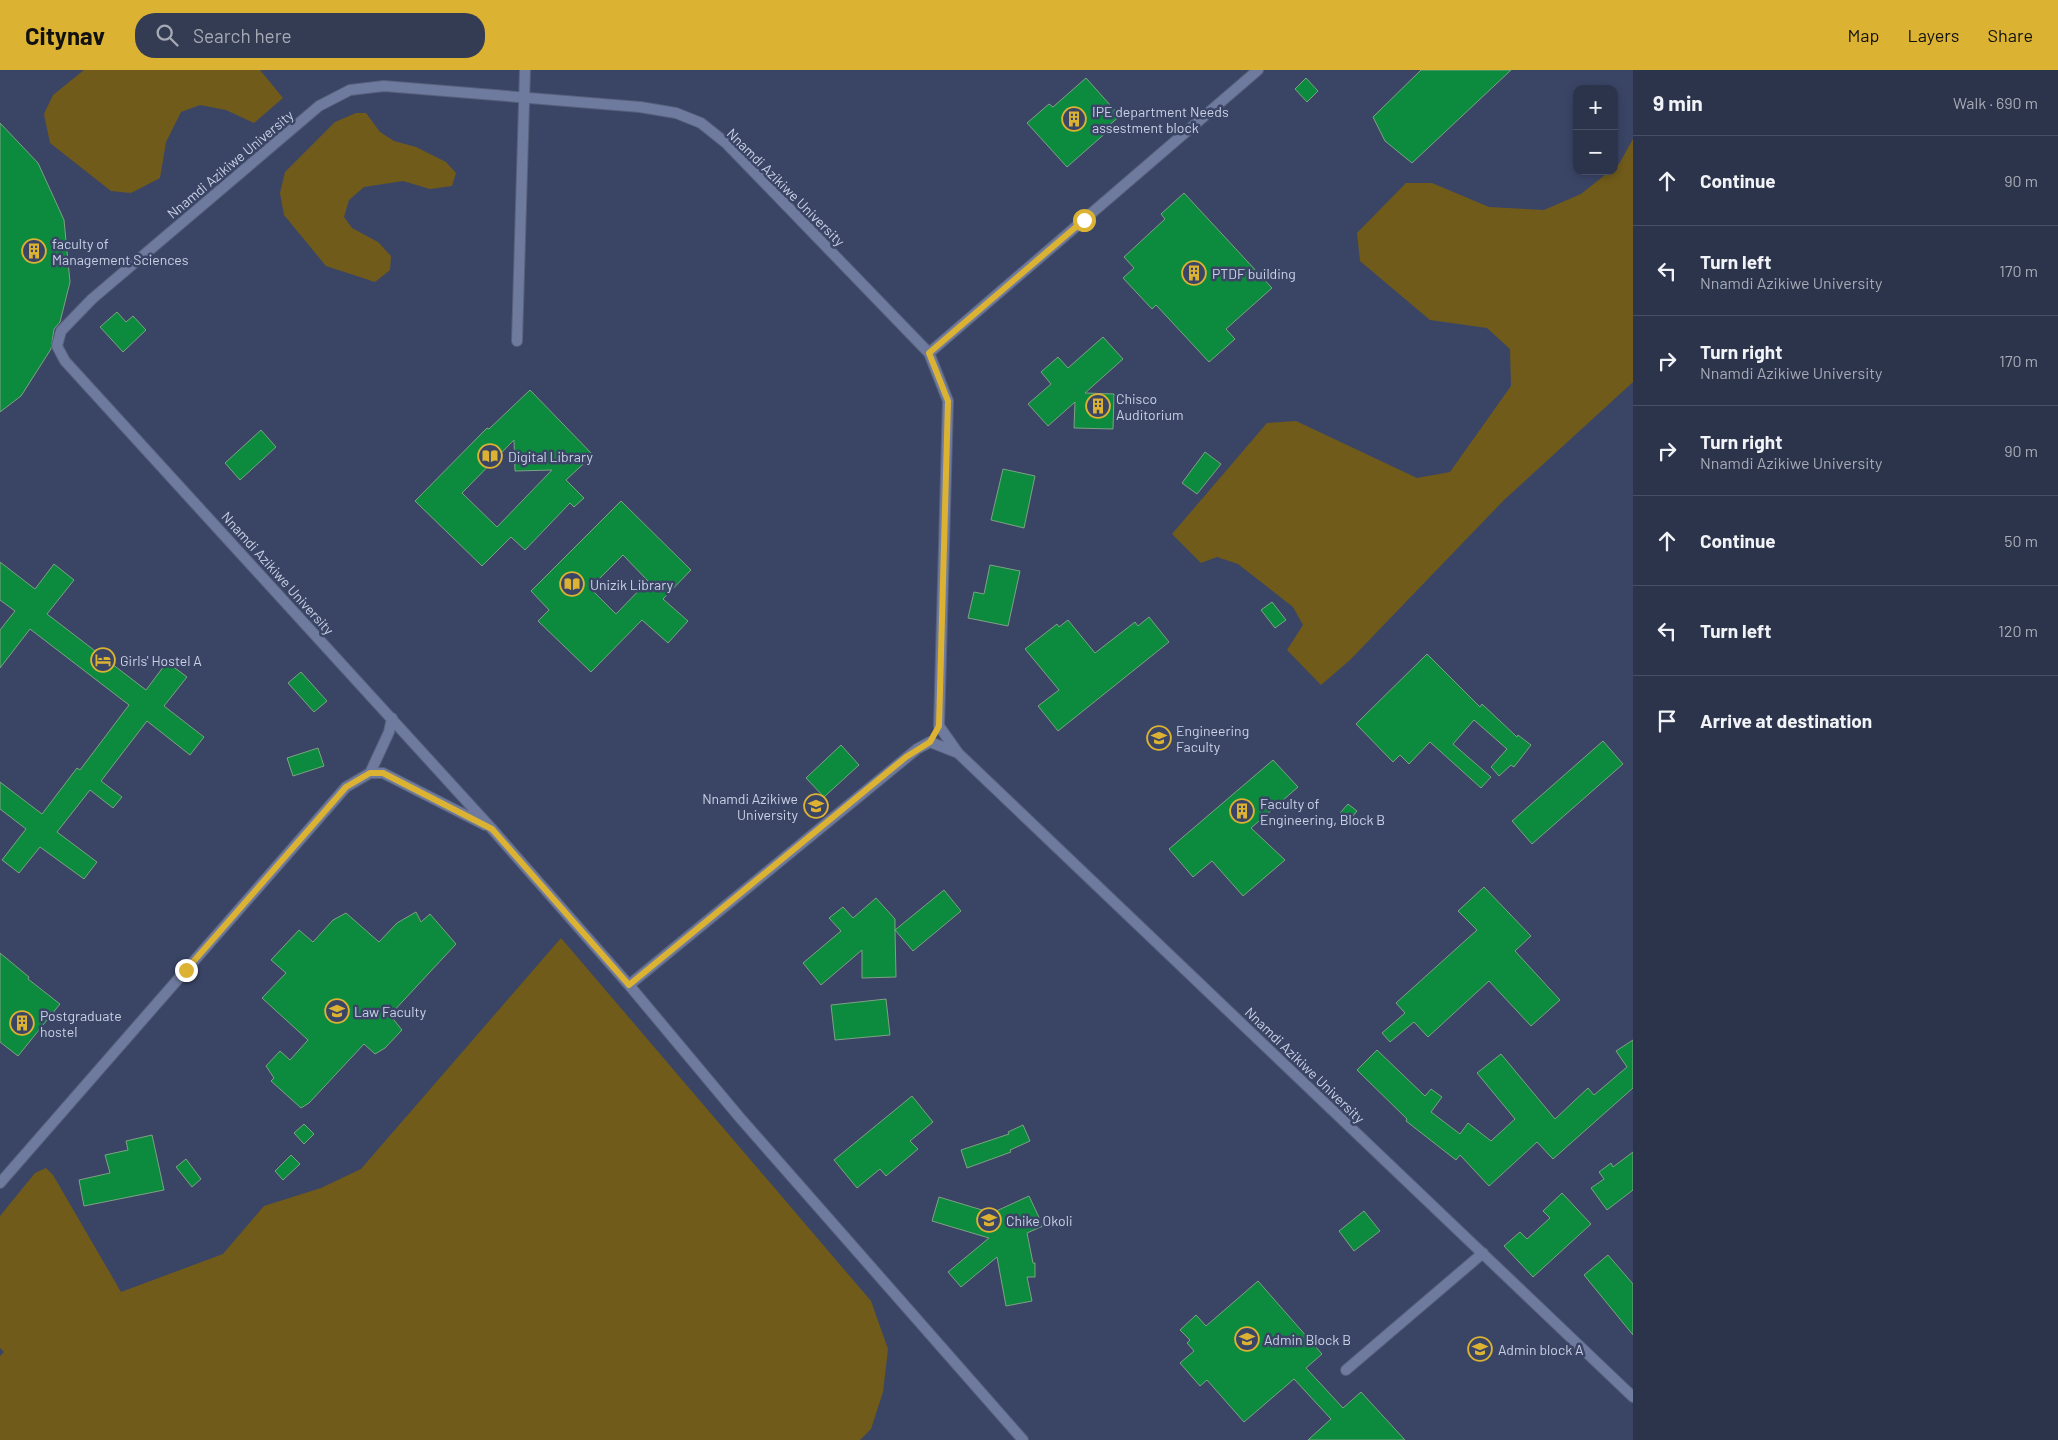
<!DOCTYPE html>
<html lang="en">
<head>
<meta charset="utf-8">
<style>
  :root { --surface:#2c344c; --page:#343c53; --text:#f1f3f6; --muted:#a6aab5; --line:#484f64; --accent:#dcb233 }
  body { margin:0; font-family:Barlow,sans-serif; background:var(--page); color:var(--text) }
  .controls { position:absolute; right:15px; top:15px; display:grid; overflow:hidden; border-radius:10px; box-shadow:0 2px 8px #0003 }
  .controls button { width:45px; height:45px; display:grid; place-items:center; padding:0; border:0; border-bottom:1px solid var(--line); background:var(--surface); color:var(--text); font:25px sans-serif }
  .stop { position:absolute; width:15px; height:15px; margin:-11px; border:4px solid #dcb233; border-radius:50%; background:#fff }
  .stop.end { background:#dcb233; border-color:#fff; box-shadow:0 1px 5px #0008 }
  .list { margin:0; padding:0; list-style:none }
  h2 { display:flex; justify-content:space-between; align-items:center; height:65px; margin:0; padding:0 20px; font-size:21px }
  h2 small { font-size:16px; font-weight:400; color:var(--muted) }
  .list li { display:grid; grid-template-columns:32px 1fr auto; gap:15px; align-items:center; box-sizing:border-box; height:90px; padding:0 20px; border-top:1px solid var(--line) }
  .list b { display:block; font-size:19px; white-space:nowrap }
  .list p { margin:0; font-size:16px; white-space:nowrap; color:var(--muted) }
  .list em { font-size:16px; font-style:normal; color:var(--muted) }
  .icon { flex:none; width:28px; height:28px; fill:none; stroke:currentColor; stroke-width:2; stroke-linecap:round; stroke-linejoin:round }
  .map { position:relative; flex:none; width:1633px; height:1370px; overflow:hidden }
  header { display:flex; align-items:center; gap:30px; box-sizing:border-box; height:70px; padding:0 25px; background:var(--accent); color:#111 }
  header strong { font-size:24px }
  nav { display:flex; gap:28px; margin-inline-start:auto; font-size:18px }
  .search { width:350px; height:45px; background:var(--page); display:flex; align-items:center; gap:12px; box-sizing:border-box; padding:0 18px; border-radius:20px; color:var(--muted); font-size:19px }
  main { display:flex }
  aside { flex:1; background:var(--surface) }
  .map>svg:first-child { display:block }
  .green { fill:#715b1a }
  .building { fill:#0c8b3e; stroke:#7ea184; fill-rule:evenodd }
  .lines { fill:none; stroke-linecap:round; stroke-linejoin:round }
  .minor-casing { stroke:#57607b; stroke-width:12 }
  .minor { stroke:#6e7b9f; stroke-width:10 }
  .route { stroke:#dcb233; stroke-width:6 }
  .labels { text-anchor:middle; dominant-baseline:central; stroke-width:5; stroke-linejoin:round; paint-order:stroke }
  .poi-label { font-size:14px; fill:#c9d1e5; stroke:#3a4566; text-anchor:start }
  .street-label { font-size:14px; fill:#c9d1e5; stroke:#3a4566 }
</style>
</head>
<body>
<header>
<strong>Citynav</strong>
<div class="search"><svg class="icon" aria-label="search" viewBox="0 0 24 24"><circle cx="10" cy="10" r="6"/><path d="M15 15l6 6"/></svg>Search here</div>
<nav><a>Map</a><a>Layers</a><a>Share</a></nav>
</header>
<main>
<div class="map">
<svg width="1633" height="1370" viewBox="0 0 1633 1370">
  <rect width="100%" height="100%" fill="#3a4566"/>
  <path class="green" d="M84 0H260L283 28 254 53 226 40 200 35 181 42 166 72 160 108 131 123 111 121 50 73 44 44 53 25Z
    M356 43H366L380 62 394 71 416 77 446 92 456 103 452 116 430 119 403 111 364 117 349 130 344 147 352 158 378 172 391 186 390 200 375 212 326 196 284 145 280 123 285 102 335 52Z
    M1633 69V312L1504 430 1350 590 1321 615 1287 580 1303 555 1293 537 1238 494 1217 487 1201 493 1172 464 1267 353 1296 351 1417 408 1450 402 1511 316 1510 279 1487 258 1430 250 1360 191 1357 163 1406 113H1432L1489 137 1544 140 1581 124 1610 101H1614V98L1619 94Z
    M561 868 871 1231 888 1279 883 1322 871 1359 860 1370H0V1286L4 1282 0 1278V1146L35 1103 46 1098 53 1105 121 1222 223 1184 264 1136 321 1118 361 1099Z"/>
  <path class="building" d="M1421 0H1511L1412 93 1385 71 1373 47Z
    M1086 8 1120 46 1107 57 1109 60 1067 97 1027 53 1049 34 1053 37Z
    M1306 8 1318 21 1307 32 1295 19Z
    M0 53 38 93 64 150 70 212 60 252 54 259 51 279 21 326 0 342Z
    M1184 123 1272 218 1226 259 1235 269 1209 292 1156 235 1152 239 1123 208 1134 198 1124 187 1165 149 1161 144Z
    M117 242 126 252 133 246 146 260 123 282 100 257Z
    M1103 267 1123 289 1085 323 1114 324 1113 359 1074 358 1075 332 1048 356 1028 334 1051 314 1041 302 1058 287 1068 298Z
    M530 320 593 385 566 410 584 428 574 437 570 433 525 480 511 467 482 496 415 431 487 358 489 359ZM514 370 515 401 552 400 497 457 462 423Z
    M261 360 276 377 240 410 225 393Z
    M1205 382 1221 394 1197 424 1182 413Z
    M1003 399 1035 406 1024 458 991 450Z
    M621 431 691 500 663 529 688 551 668 573 642 550 591 602 538 551 549 540 531 521ZM623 485 648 511 616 544 590 518Z
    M0 492 35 519 54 494 74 510 47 544 146 620 167 592 187 607 164 636 204 667 190 685 147 651 101 711 122 727 113 738 90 720 57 762 97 792 84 809 40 777 19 803 2 790 26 759 0 739V712L42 744 77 698 80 700 129 635 30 559 0 598V560L15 541 0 530Z
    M990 495 1020 501 1008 556 968 548 974 522 984 524Z
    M1272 532 1286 550 1275 558 1261 540Z
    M1149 547 1169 572 1058 661 1038 636 1059 620 1025 579 1057 554 1059 557 1068 550 1095 583 1135 552 1138 556Z
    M1427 584 1480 637 1482 634 1517 667 1518 665 1531 675 1514 697 1511 695 1499 706 1491 697 1507 679 1474 650 1453 674 1491 707 1481 718 1430 672 1409 694 1400 685 1393 692 1356 654Z
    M301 602 327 631 314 642 288 613Z
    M1603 671 1623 694 1532 774 1512 751Z
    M841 675 859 695 824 727 806 708Z
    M318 678 324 696 293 706 287 688Z
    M1273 690 1298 717 1251 758 1285 790 1243 826 1212 791 1193 807 1169 779Z
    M1348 734 1357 741 1349 751 1340 743Z
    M1484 817 1531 866 1515 881 1560 930 1531 956 1489 911 1428 967 1414 952 1390 972 1382 963 1405 943 1396 933 1477 860 1458 841Z
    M944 820 961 841 913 881 895 860 896 907 862 908V880L821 915 803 893 841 861 829 848 843 837 853 848 876 828 895 849V860Z
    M416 842 421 852 430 844 456 874 390 945 402 960 385 978 375 984 364 974 309 1033 301 1038 271 1011 274 1008 266 996 280 981 290 990 308 970 262 928 286 903 271 890 299 860 313 872 333 850 346 843 379 872 397 853Z
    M0 883 29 907 28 909 60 934 18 986 0 972Z
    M886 929 890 965 835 970 831 935Z
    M1633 970V1018L1553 1089 1537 1072 1489 1116 1460 1085 1456 1090 1406 1051 1407 1049 1357 1000 1377 980 1425 1026 1431 1019 1442 1027 1431 1042 1460 1064 1468 1053 1491 1071 1515 1049 1477 1003 1501 984 1555 1049 1588 1018 1594 1025 1627 997 1616 981Z
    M912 1026 933 1052 910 1071 918 1079 886 1106 880 1099 857 1118 834 1090Z
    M304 1054 314 1064 304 1074 294 1063Z
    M1023 1055 1030 1071 1010 1080 1011 1082 967 1098 961 1080 1009 1064 1008 1062Z
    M152 1065 164 1120 84 1136 79 1110 110 1103 105 1085 128 1080 126 1071Z
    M1633 1082V1120L1607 1140 1591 1118 1604 1109 1599 1102 1611 1093 1613 1097Z
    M291 1085 300 1094 283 1110 275 1101Z
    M186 1089 201 1109 192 1117 176 1097Z
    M1562 1123 1591 1154 1533 1207 1504 1176 1520 1162 1527 1169 1550 1148 1543 1141Z
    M1029 1126 1043 1156 1027 1163 1033 1193H1035V1207H1027L1032 1231 1006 1236 997 1187 961 1217 948 1202 989 1168 932 1151 939 1127 992 1143Z
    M1364 1141 1380 1161 1354 1181 1339 1161Z
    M1608 1185 1633 1214V1265L1584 1205Z
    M1258 1211 1322 1284 1306 1298 1343 1338 1361 1322 1405 1370H1308L1331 1349 1294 1309 1244 1352 1207 1310 1200 1316 1180 1293 1194 1281 1187 1273 1190 1270 1180 1260 1196 1245 1206 1256Z"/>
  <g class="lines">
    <g class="minor-casing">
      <path id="minor" d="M517 271 525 0
        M929 283 1258 0
        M370 703 389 662 392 648
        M629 915 917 679 930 672 958 683
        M0 1113 346 717 370 703H383L485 755
        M1346 1300 1483 1183
        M1023 1370 741 1049 629 915 492 759 65 291 57 276 61 261 92 229 319 36 350 20 384 16 640 37 676 43 701 53 726 73 929 283 948 331 939 656 958 683 1633 1327"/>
    </g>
    <use href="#minor" class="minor"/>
  </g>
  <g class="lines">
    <path class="route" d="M186 900 346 717 370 703H383L492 759 629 915 906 687 930 672 939 656 948 331 929 283 1084 150"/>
  </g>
  <defs>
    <g id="building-ring" transform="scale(1.25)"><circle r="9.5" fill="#3a4566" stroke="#dcb233" stroke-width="1.5"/><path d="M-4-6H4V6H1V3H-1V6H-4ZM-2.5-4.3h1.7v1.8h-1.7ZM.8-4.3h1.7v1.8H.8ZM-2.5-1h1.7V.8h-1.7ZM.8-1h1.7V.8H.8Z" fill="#dcb233"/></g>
    <g id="library-ring" transform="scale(1.25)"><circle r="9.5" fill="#3a4566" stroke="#dcb233" stroke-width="1.5"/><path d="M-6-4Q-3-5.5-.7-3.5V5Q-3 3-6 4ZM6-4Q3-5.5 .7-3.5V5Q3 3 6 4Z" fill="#dcb233"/></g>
    <g id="hotel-ring" transform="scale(1.25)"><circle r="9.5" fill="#3a4566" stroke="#dcb233" stroke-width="1.5"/><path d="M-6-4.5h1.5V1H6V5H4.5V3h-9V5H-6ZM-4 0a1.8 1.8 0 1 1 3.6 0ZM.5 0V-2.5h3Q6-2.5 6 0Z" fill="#dcb233"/></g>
    <g id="university-ring" transform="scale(1.25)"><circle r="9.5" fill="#3a4566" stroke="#dcb233" stroke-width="1.5"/><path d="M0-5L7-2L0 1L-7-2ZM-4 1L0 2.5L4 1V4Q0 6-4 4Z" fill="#dcb233"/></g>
  </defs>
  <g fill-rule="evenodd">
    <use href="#building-ring" x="1074" y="49"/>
    <use href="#building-ring" x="34" y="181"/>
    <use href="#building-ring" x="1194" y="203"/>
    <use href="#building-ring" x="1098" y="336"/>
    <use href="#library-ring" x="490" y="386"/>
    <use href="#library-ring" x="572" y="514"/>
    <use href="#hotel-ring" x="103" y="590"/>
    <use href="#university-ring" x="1159" y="668"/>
    <use href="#university-ring" x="816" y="736"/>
    <use href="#building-ring" x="1242" y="741"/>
    <use href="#university-ring" x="337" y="941"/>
    <use href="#building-ring" x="22" y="953"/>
    <use href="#university-ring" x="989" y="1150"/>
    <use href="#university-ring" x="1247" y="1269"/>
    <use href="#university-ring" x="1480" y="1279"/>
  </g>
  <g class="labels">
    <g class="poi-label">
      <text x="1092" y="41">IPE department Needs<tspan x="1092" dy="16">assestment block</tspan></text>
      <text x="52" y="173">faculty of<tspan x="52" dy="16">Management Sciences</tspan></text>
      <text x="1212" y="203">PTDF building</text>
      <text x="1116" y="328">Chisco<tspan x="1116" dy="16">Auditorium</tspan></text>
      <text x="508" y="386">Digital Library</text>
      <text x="590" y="514">Unizik Library</text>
      <text x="120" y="590">Girls' Hostel A</text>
      <text x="1176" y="660">Engineering<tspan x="1176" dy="16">Faculty</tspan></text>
      <text x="798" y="728" text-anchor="end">Nnamdi Azikiwe<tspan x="798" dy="16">University</tspan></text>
      <text x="1260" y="733">Faculty of<tspan x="1260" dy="16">Engineering, Block B</tspan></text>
      <text x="354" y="941">Law Faculty</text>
      <text x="40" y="945">Postgraduate<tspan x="40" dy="16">hostel</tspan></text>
      <text x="1006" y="1150">Chike Okoli</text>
      <text x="1264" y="1269">Admin Block B</text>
      <text x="1498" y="1279">Admin block A</text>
    </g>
    <g class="street-label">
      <text transform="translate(230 94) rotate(-40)">Nnamdi Azikiwe University</text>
      <text transform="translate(786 117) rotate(45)">Nnamdi Azikiwe University</text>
      <text transform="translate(278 503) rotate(48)">Nnamdi Azikiwe University</text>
      <text transform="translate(1305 995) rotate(44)">Nnamdi Azikiwe University</text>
    </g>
  </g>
</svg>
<div class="controls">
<button>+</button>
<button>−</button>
</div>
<div class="stop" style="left:1084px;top:150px"></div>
<div class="stop end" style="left:186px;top:900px"></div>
</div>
<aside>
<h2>9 min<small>Walk · 690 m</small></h2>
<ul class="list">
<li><svg class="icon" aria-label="ahead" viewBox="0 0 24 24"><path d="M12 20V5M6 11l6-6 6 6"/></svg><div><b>Continue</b></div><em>90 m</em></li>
<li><svg class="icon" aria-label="left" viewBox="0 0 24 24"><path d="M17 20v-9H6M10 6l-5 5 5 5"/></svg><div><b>Turn left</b><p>Nnamdi Azikiwe University</p></div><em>170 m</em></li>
<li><svg class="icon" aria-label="right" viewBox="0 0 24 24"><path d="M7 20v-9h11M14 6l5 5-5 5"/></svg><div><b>Turn right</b><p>Nnamdi Azikiwe University</p></div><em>170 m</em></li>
<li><svg class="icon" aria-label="right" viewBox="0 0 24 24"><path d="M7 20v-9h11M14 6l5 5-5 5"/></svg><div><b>Turn right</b><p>Nnamdi Azikiwe University</p></div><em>90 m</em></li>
<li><svg class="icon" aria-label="ahead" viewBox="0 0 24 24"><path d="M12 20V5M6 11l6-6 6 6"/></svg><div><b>Continue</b></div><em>50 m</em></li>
<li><svg class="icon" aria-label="left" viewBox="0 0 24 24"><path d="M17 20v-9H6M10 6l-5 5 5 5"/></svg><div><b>Turn left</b></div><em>120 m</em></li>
<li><svg class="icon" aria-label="arrive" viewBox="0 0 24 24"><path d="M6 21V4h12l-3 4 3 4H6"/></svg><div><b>Arrive at destination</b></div></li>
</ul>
</aside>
</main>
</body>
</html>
